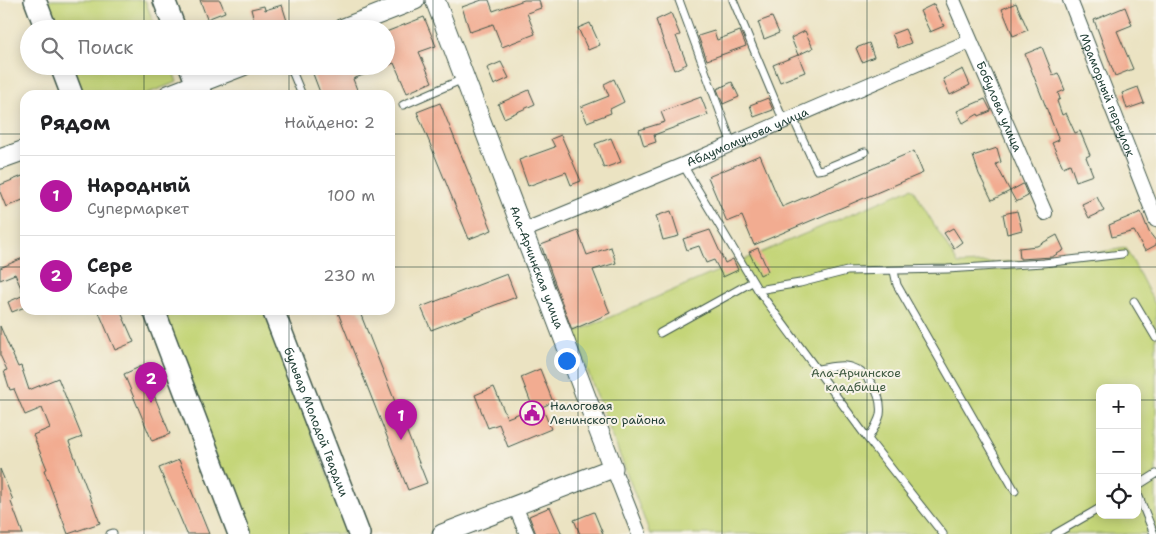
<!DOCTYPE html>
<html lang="ru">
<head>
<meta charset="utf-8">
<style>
  :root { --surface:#fff; --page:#f6f6f6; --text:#202124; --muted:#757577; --line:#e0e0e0; --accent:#b5179e }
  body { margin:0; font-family:"Shantell Sans",sans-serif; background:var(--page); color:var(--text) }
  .controls { position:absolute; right:15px; bottom:15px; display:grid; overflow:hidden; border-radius:10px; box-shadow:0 2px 12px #0003 }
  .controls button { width:45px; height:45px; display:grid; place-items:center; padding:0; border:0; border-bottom:1px solid var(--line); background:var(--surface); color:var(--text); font:25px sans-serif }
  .you { position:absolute; left:566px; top:360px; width:18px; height:18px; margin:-12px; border:4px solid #fff; border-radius:50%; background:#1a73e8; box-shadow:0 0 0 8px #1a73e833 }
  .badge { display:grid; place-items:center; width:32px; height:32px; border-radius:50%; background:var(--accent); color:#fff; font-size:16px; font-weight:700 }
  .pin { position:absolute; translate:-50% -41px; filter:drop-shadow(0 1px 2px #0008) }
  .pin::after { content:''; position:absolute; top:26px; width:18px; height:15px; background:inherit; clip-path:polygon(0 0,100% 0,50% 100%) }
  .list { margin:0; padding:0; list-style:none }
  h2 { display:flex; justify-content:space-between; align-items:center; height:65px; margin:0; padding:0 20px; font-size:21px }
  h2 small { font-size:16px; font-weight:400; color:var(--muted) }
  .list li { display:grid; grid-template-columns:32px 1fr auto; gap:15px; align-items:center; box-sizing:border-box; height:80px; padding:0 20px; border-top:1px solid var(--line) }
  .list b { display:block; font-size:19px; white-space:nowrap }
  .list p { margin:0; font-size:16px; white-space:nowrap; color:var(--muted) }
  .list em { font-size:16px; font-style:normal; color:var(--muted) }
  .icon { flex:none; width:28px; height:28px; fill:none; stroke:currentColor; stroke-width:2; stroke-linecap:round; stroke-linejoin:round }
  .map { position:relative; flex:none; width:1156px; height:534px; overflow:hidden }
  .search { position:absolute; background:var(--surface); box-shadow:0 2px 12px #0003; left:20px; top:20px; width:375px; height:55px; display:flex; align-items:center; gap:12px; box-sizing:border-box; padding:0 18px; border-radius:28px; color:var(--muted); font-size:19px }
  .panel { position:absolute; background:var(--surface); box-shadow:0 2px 12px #0003; left:20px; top:90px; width:375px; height:225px; border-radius:15px }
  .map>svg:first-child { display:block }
  .green { fill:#c4d578; stroke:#728956; fill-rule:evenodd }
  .building { fill:#f2ac91 }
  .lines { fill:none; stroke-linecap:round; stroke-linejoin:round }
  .lane-casing { stroke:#3e5649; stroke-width:9 }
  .street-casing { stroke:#3e5649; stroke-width:16 }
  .secondary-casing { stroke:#3e5649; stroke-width:21 }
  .primary-casing { stroke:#3e5649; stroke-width:24 }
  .lane { stroke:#fff; stroke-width:7 }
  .street { stroke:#fff; stroke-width:14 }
  .secondary { stroke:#fff; stroke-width:19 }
  .primary { stroke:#fff; stroke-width:21 }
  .grid { fill:none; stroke:#1f3d34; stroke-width:1; stroke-opacity:0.55 }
  .labels { text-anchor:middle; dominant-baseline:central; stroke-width:4; stroke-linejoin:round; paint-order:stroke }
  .street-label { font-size:12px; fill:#1f3d34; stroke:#f7f3e8 }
  .park-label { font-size:12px; fill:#405b42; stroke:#f7f3e8 }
  .poi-label { font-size:12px; fill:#1f3d34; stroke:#f7f3e8; text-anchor:start }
</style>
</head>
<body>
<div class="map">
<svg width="1156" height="534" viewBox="0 0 1156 534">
  <rect width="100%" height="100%" fill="#f7f3e8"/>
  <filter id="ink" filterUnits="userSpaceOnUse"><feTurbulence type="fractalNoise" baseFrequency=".02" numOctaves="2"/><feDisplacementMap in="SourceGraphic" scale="10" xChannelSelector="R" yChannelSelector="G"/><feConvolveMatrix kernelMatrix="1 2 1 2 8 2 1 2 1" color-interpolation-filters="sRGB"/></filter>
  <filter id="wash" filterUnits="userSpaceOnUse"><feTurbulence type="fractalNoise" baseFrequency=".0096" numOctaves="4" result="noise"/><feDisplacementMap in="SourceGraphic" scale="20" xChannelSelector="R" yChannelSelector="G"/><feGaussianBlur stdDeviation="1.12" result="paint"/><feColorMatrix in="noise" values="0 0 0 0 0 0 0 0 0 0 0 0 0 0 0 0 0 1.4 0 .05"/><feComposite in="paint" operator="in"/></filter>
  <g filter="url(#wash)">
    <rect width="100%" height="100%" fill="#ebe3c2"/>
    <path class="green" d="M40 0H145L156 29H52Z
      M66 66H171L177 82 143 95H77Z
      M912 188 958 264 1047 260 1126 248 1156 306V534H650L573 333ZM1100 388H1137V515H1100Z
      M159 310H264L350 534H245Z"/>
    <g id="blocks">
      <path class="building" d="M200 0H220L225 12 207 19Z
        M482 0H489L493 11 524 0H539L541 8 527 13 535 34 502 47 493 24 470 32 462 7Z
        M1016 3 1028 30 1013 36 1002 9Z
        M934 4 944 26 930 32 920 11Z
        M282 5 288 24 276 27 275 23 256 29 251 9 264 6 265 10Z
        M1125 7 1132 25 1117 31 1133 69 1115 76 1094 20Z
        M671 13 680 35 676 36 687 64 674 70 656 20Z
        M424 17 436 46 419 52 432 82 407 93 394 63 386 66V32Z
        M772 17 779 33 764 39 758 22Z
        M590 23 600 45 588 50 578 28Z
        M905 29 911 43 898 48 892 34Z
        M714 31 717 40 740 31 746 46 707 60 698 36Z
        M805 31 813 48 798 55 791 38Z
        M869 43 874 57 862 62 856 48Z
        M1042 47 1053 75 1058 73 1065 90 1058 93 1060 99 1057 101 1062 115 1066 113 1075 133 1080 131 1090 155 1086 157 1093 175 1076 181 1070 164 1063 167 1052 143 1059 140 1025 54Z
        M798 55 805 72 780 82 773 65Z
        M501 62 509 78 494 85 487 68Z
        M310 66H383V67L353 79 359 95H321Z
        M963 69 970 85 950 95 943 79Z
        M614 79 624 102 610 109 611 113 587 122 581 107 609 96 604 84Z
        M732 82 739 97 723 104 717 89Z
        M1138 87 1144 103 1127 109 1122 93Z
        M529 90 535 104 504 118 498 104Z
        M701 97 708 115 654 135 656 142 644 146 639 130 665 122 661 112Z
        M768 98 773 110 754 117 750 105Z
        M985 99 991 111 979 116 978 114 963 123 957 111Z
        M440 103 492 230 469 239 417 112Z
        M561 135 581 181 571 185 566 172 528 186 519 160 555 147 551 139Z
        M611 138 621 162 604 168 595 144Z
        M997 148 1001 162 996 164 1010 191 992 200 979 174 973 156Z
        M914 151 923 173 754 245 742 216 727 222 708 177 760 155 782 207Z
        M25 175V199L6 207 0 192V185Z
        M1023 184 1028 196 1016 202 1010 191Z
        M1097 197 1104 211 1089 218 1082 204Z
        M671 211 679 236 663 240 656 216Z
        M1017 211 1022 230 1007 234 1003 214Z
        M1141 212 1149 232 1156 241V245L1145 251 1134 231 1112 237 1109 225Z
        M953 228 962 242 954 248 944 233Z
        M710 230 725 263 733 259 738 270 723 277 714 260 706 263 699 246 687 250 683 239Z
        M578 231 587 255 611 247 616 263 593 270 610 313 572 330 541 245Z
        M1057 235 1064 250 1052 257 1020 259 1019 248 1037 246Z
        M758 248 768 271 760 275 749 252Z
        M25 257V307L12 312 8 302 24 295 15 274 0 280V268Z
        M507 274 516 297 431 330 421 307Z
        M98 310H120L134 342 115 350Z
        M337 310H359L427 483 408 490Z
        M0 326 18 367 21 366 29 390 58 378 82 437 69 442 100 523 68 534 44 470 47 469 33 435 50 428 42 408 25 415 14 389 10 390 4 371 7 370 0 355Z
        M142 366 170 434 152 441 124 374Z
        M540 369 553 402 542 407 551 429 508 447 499 424 488 428 475 395 494 387 507 418 533 408 521 377Z
        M179 460 209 534H187L159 468Z
        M0 469 13 500 11 502 23 534H0Z
        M550 507 562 534H536L529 516Z
        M594 512 603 534H580L574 520Z"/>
    </g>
  </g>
  <g filter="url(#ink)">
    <use href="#blocks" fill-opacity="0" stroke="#3e5649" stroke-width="1"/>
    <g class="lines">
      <g class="lane-casing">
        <path id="lane" d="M679 0 732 144
          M733 0 784 122
          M290 66 302 95
          M403 105 463 79
          M793 118 817 170 824 169 865 152
          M683 165 758 290 868 439 943 534
          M894 271 897 285 1015 491
          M758 290 800 283 847 271 947 269 1044 263 1122 254
          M1134 301 1156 338
          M660 333 752 282
          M818 369C826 368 837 365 845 366 867 369 883 394 880 415 878 423 872 432 868 439
          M1137 486 1156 474
          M1137 492 1154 534
          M110 534 113 533
          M1055 534 1100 508"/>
      </g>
      <g class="street-casing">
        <g id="street">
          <path id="s1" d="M953 0 1045 213"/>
          <path id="s2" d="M1070 0 1156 220"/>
          <path id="s3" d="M525 230 683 165 970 41"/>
          <path d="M613 468 639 534"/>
          <path d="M515 506 527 534"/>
        </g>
      </g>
      <g class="secondary-casing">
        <g id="secondary">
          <path id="s4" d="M435 0 613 468 442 534"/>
          <path d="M341 29 415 0"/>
          <path d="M168 95 243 66"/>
          <path d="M0 159 25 150"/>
        </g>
      </g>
      <g class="primary-casing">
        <g id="primary">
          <path d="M35 0 46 29"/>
          <path d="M164 0 175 29"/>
          <path d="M61 66 72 95"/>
          <path d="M190 66 201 95"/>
          <path d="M154 310 239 534"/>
          <path id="s5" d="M273 310 359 534"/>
        </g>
      </g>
      <use href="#lane" class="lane"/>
      <use href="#street" class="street"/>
      <use href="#secondary" class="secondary"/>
      <use href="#primary" class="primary"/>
    </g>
  </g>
  <path class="grid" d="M144 0V29M289 0V29M433 0V534M578 0V534M722 0V534M867 0V534M1011 0V534M144 66V95M289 66V95M0 134H25M390 134H1156M0 267H25M390 267H1156M144 310V534M289 310V534M0 400H1100M1137 400H1156"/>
  <defs>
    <g id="civic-ring" transform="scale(1.25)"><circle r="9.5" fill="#f7f3e8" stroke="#b5179e" stroke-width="1.5"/><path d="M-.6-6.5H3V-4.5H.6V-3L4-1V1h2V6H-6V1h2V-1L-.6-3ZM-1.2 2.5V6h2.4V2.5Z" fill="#b5179e"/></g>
  </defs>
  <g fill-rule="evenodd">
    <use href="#civic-ring" x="532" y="413"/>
  </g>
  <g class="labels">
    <g class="street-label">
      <text stroke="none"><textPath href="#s2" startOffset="102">Мраморный переулок</textPath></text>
      <text stroke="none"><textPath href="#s1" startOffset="116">Бобулова улица</textPath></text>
      <text stroke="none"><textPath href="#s3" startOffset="241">Абдумомунова улица</textPath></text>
      <text stroke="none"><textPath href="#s4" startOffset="286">Ала-Арчинская улица</textPath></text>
      <text stroke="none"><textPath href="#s5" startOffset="120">бульвар Молодой Гвардии</textPath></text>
    </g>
    <g class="park-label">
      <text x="856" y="373">Ала-Арчинское<tspan x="856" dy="14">кладбище</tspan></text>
    </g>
    <g class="poi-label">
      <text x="550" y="406">Налоговая<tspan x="550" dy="14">Ленинского района</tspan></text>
    </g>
  </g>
</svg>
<div class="controls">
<button>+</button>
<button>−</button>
<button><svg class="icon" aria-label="locate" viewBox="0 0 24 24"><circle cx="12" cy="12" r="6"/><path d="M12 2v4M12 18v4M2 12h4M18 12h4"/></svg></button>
</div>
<div class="you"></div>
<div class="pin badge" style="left:401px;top:440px">1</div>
<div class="pin badge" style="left:151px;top:403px">2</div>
<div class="search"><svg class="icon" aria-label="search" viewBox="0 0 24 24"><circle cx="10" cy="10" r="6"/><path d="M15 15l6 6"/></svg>Поиск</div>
<section class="panel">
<h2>Рядом<small>Найдено: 2</small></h2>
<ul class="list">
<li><span class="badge">1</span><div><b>Народный</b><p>Супермаркет</p></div><em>100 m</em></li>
<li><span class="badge">2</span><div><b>Сере</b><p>Кафе</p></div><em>230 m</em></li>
</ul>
</section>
</div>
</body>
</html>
